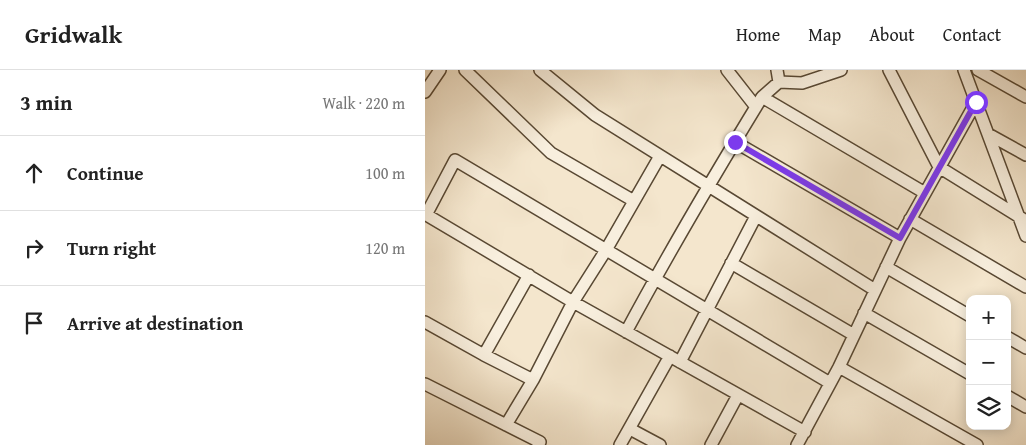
<!DOCTYPE html>
<html lang="en">
<head>
<meta charset="utf-8">
<style>
  :root { --surface:#fff; --page:#f2f2f2; --text:#222; --muted:#767676; --line:#e0e0e0 }
  body { margin:0; font-family:"Gentium Book Plus",serif; background:var(--page); color:var(--text) }
  .controls { position:absolute; right:15px; bottom:15px; display:grid; overflow:hidden; border-radius:10px; box-shadow:0 2px 12px #0003 }
  .controls button { width:45px; height:45px; display:grid; place-items:center; padding:0; border:0; border-bottom:1px solid var(--line); background:var(--surface); color:var(--text); font:25px sans-serif }
  .stop { position:absolute; width:15px; height:15px; margin:-11px; border:4px solid #7c3aed; border-radius:50%; background:#fff }
  .stop.end { background:#7c3aed; border-color:#fff; box-shadow:0 1px 5px #0008 }
  .list { margin:0; padding:0; list-style:none }
  h2 { display:flex; justify-content:space-between; align-items:center; height:65px; margin:0; padding:0 20px; font-size:21px }
  h2 small { font-size:16px; font-weight:400; color:var(--muted) }
  .list li { display:grid; grid-template-columns:32px 1fr auto; gap:15px; align-items:center; box-sizing:border-box; height:75px; padding:0 20px; border-top:1px solid var(--line) }
  .list b { display:block; font-size:19px; white-space:nowrap }
  .list em { font-size:16px; font-style:normal; color:var(--muted) }
  .icon { flex:none; width:28px; height:28px; fill:none; stroke:currentColor; stroke-width:2; stroke-linecap:round; stroke-linejoin:round }
  .map { position:relative; flex:none; width:601px; height:375px; overflow:hidden }
  header { display:flex; align-items:center; gap:30px; box-sizing:border-box; height:70px; padding:0 25px; background:var(--surface); border-bottom:1px solid var(--line) }
  header strong { font-size:24px }
  nav { display:flex; gap:28px; margin-inline-start:auto; font-size:18px }
  main { display:flex }
  aside { flex:1; background:var(--surface) }
  .map>svg:first-child { display:block }
  .lines { fill:none; stroke-linecap:round; stroke-linejoin:round }
  .minor-casing { stroke:#584833; stroke-width:14 }
  .minor { stroke:#f8efde; stroke-width:11 }
  .route { stroke:#7c3aed; stroke-width:6 }
</style>
</head>
<body>
<header>
<strong>Gridwalk</strong>
<nav><a>Home</a><a>Map</a><a>About</a><a>Contact</a></nav>
</header>
<main>
<aside>
<h2>3 min<small>Walk · 220 m</small></h2>
<ul class="list">
<li><svg class="icon" aria-label="ahead" viewBox="0 0 24 24"><path d="M12 20V5M6 11l6-6 6 6"/></svg><div><b>Continue</b></div><em>100 m</em></li>
<li><svg class="icon" aria-label="right" viewBox="0 0 24 24"><path d="M7 20v-9h11M14 6l5 5-5 5"/></svg><div><b>Turn right</b></div><em>120 m</em></li>
<li><svg class="icon" aria-label="arrive" viewBox="0 0 24 24"><path d="M6 21V4h12l-3 4 3 4H6"/></svg><div><b>Arrive at destination</b></div></li>
</ul>
</aside>
<div class="map">
<svg width="601" height="375" viewBox="0 0 601 375">
  <rect width="100%" height="100%" fill="#f4e6cd"/>
  <filter id="stains"><feTurbulence type="fractalNoise" baseFrequency=".004" numOctaves="4"/><feColorMatrix values="0 0 0 0 .2 0 0 0 0 .09 0 0 0 0 .02 0 0 0 .5 -.17"/></filter>
  <radialGradient id="worn" r=".72"><stop offset=".6" stop-color="#630" stop-opacity="0"/><stop offset="1" stop-color="#630" stop-opacity=".3"/></radialGradient>
  <g class="lines">
    <g class="minor-casing">
      <path id="minor" d="M40 0 126 83 209 131
        M115 0 170 45 450 220
        M302 0 331 37
        M464 0 514 97 601 151
        M539 0 601 166
        M553 0 601 27
        M354 12 377 13 416 0
        M0 22 15 0
        M337 27 354 12 352 0
        M563 64 601 85
        M310 72 475 168
        M0 144 148 232 380 362
        M1 145 30 90C155 165 281 238 405 313
        M485 149 601 217
        M306 193 429 265
        M461 197 545 246
        M439 243 545 304
        M0 252 59 285 104 205
        M201 262C244 182 290 104 337 27L500 123
        M582 267 601 278
        M59 285 108 310 148 232 181 180 235 86
        M255 292 331 146
        M414 297 552 375
        M0 314 115 372 113 375
        M582 326 601 337
        M81 355 108 310
        M205 359 235 375
        M195 375 245 286
        M286 375 313 325
        M372 375 414 297 475 168 551 32"/>
    </g>
    <use href="#minor" class="minor"/>
  </g>
  <g class="lines">
    <path class="route" d="M310 72 475 168 551 32"/>
  </g>
  <rect width="100%" height="100%" filter="url(#stains)"/>
  <rect width="100%" height="100%" fill="url(#worn)"/>
</svg>
<div class="controls">
<button>+</button>
<button>−</button>
<button><svg class="icon" aria-label="layers" viewBox="0 0 24 24"><path d="M12 4l9 5-9 5-9-5zM3 14l9 5 9-5"/></svg></button>
</div>
<div class="stop" style="left:551px;top:32px"></div>
<div class="stop end" style="left:310px;top:72px"></div>
</div>
</main>
</body>
</html>
